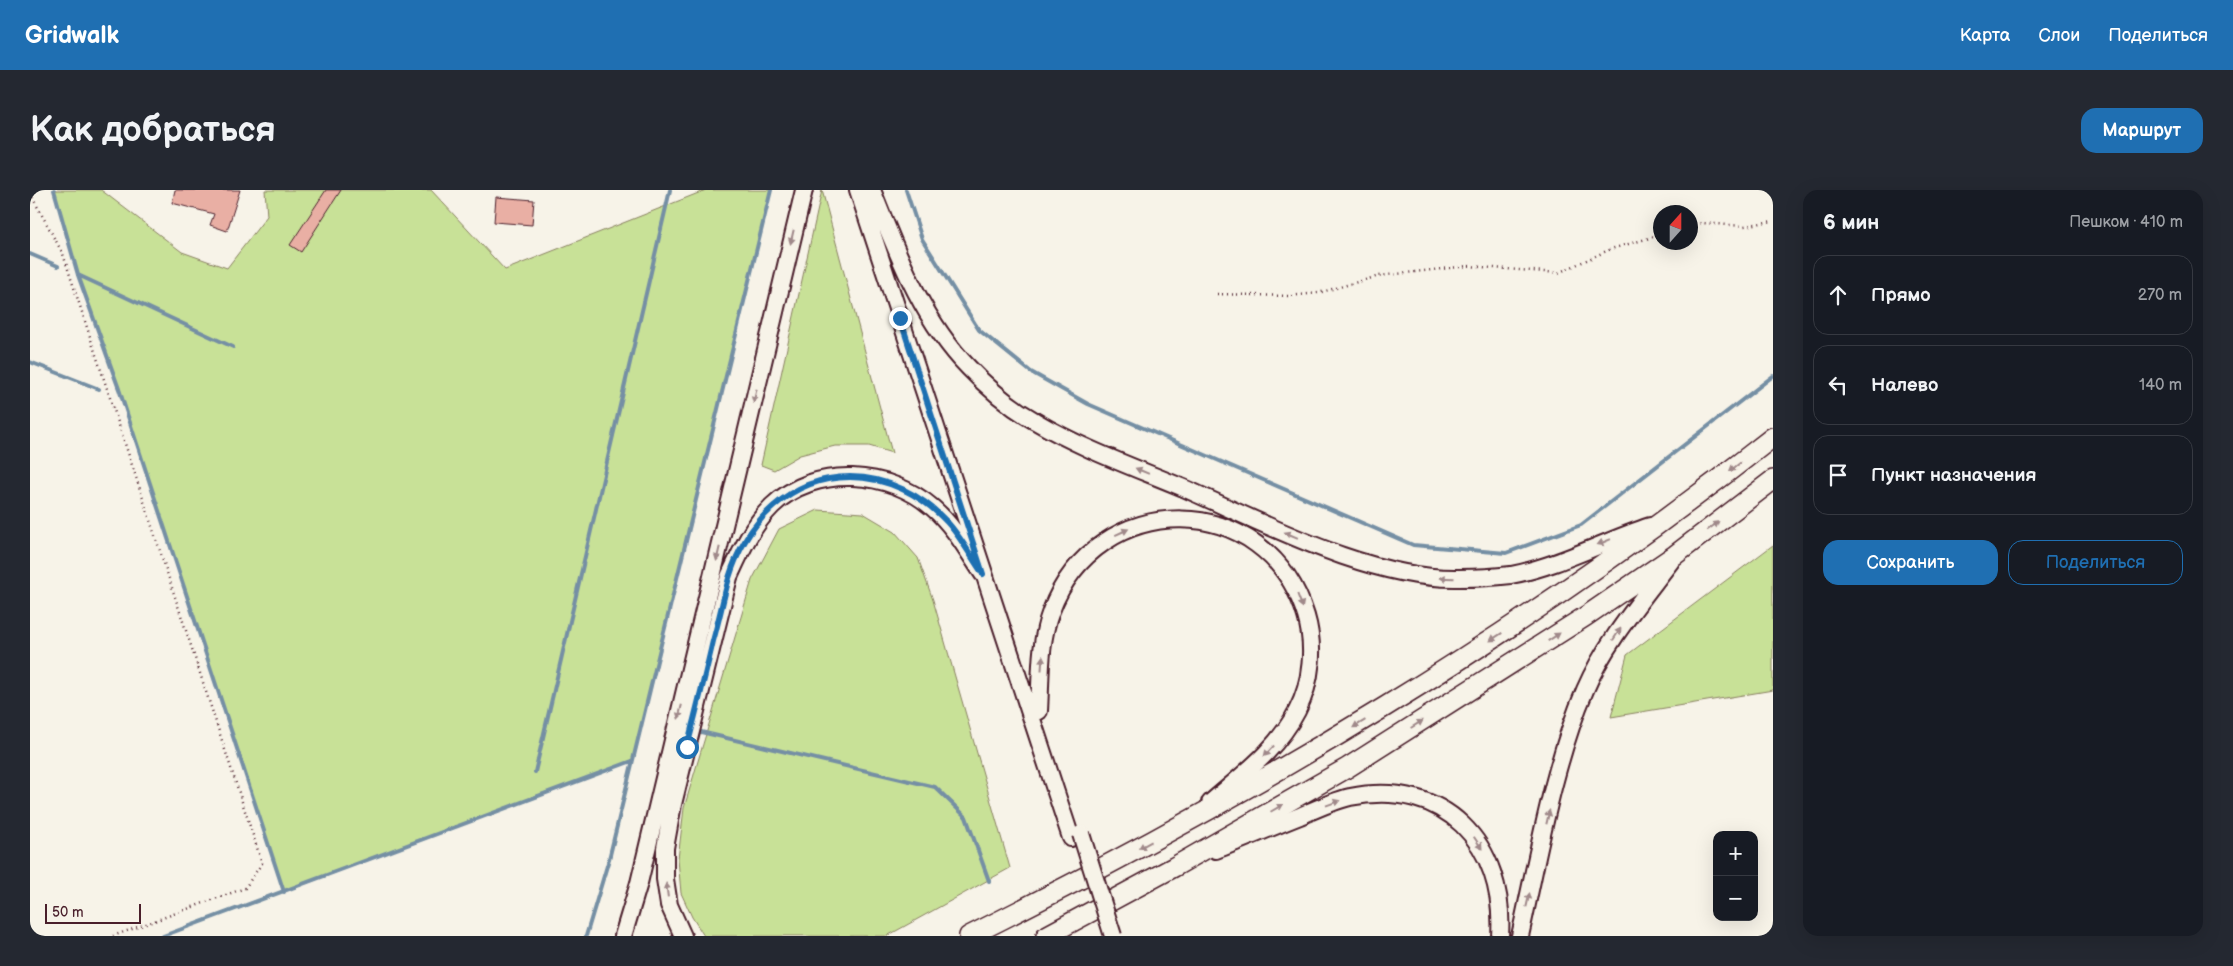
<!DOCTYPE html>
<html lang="ru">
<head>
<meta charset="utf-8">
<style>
  :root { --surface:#171b24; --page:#242831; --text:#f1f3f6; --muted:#9ea1a6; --line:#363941; --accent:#1f6fb2 }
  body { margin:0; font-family:"Balsamiq Sans",sans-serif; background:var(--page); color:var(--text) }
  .controls { position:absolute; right:15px; bottom:15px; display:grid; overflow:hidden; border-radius:10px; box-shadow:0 5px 20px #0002 }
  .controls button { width:45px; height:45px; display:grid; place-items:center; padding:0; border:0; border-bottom:1px solid var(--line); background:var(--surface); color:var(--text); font:25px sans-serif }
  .compass { position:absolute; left:1623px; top:15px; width:45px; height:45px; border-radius:50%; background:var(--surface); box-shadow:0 5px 20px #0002; rotate:21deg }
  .scale { position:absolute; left:15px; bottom:12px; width:96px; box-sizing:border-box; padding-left:5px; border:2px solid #4a1f2b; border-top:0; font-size:14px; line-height:18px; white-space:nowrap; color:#4a1f2b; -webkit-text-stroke:4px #f7f3e8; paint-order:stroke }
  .stop { position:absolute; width:15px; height:15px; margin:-11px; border:4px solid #1f6fb2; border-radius:50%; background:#fff }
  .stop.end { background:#1f6fb2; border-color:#fff; box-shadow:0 1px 5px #0008 }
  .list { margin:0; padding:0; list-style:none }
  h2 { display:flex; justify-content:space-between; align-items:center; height:65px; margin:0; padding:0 20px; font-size:21px }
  h2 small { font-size:16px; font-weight:400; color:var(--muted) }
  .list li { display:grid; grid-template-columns:32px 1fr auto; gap:15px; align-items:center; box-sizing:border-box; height:80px; margin:0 10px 10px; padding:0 10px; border:1px solid var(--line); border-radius:15px }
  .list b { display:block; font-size:19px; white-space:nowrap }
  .list em { font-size:16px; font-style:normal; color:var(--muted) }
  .actions { display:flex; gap:10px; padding:15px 20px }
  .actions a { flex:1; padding:11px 0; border:1px solid var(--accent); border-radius:15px; text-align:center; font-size:18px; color:var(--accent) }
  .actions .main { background:var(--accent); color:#fff }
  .icon { flex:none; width:28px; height:28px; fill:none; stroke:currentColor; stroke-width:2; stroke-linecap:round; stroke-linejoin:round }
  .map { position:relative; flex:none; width:1743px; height:746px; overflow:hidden; border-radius:15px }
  header { display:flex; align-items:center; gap:30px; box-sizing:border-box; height:70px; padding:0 25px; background:var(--accent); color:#fff }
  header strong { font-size:24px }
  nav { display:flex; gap:28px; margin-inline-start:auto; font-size:18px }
  .intro { display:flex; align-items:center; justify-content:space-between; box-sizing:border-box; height:120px; padding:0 30px }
  h1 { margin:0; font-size:35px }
  .button { padding:12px 22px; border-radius:15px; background:var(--accent); color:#fff; font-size:18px; font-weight:700 }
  main { display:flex; gap:30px; padding:0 30px }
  aside { flex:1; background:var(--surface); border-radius:15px; box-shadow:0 5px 20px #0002 }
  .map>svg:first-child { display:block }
  .green { fill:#c8e197; stroke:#898061 }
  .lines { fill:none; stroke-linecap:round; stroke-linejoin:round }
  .stream { stroke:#758fa4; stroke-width:4 }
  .building { fill:#e9afa4; stroke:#4a1f2b }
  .secondary-casing { stroke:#4a1f2b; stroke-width:20 }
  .trunk-casing { stroke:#4a1f2b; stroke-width:22 }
  .path { stroke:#4a1f2b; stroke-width:2.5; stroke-dasharray:1 4; stroke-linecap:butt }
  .secondary { stroke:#f7f3e8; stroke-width:16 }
  .trunk { stroke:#f7f3e8; stroke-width:19 }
  .secondary-bridge-casing { stroke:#4a1f2b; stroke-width:20; stroke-linecap:butt }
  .secondary-bridge { stroke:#f7f3e8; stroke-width:16 }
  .oneway { fill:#a0898a }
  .route { stroke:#1f6fb2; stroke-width:6 }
</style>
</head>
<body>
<header>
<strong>Gridwalk</strong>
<nav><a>Карта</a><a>Слои</a><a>Поделиться</a></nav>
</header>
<div class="intro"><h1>Как добраться</h1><a class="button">Маршрут</a></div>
<main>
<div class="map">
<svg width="1743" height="746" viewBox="0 0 1743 746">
  <rect width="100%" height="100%" fill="#f7f3e8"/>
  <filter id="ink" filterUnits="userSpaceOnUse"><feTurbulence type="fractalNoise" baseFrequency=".02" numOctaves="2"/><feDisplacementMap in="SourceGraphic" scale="10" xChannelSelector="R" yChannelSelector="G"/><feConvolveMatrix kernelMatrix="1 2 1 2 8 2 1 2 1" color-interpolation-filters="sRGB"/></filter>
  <g filter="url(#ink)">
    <path class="green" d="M24 0H71L152 62 197 78 237 26 235 0H401L475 80 676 0H741L602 571 254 702 89 199 48 85Z
      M792 0 862 263 839 256H805L770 265 744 280 731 275Z
      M788 320 833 323 865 342 888 368 903 410 980 678 857 746H674L662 727 651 703 648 669 654 618 722 390 749 339Z
      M1743 355V500L1581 527 1597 465Z"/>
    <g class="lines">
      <path class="stream" d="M24 0 48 85 89 199 254 702
        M876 0 892 49 949 140 1001 182 1058 214 1383 355 1476 363 1551 335 1743 186
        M0 64 28 76
        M48 85 203 157
        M0 172 69 199
        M671 542 905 597 936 627 959 691
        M505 582 640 0
        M133 746 602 571
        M556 746 579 669 741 0"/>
    </g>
    <path class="building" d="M145 0H210L197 41 180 35 184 24 142 13Z
      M296 0H311L271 62 260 55Z
      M466 7 504 10 502 35 464 32Z"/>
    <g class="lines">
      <g class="secondary-casing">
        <path id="secondary" d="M828 0 1041 648
          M842 0C867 62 891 129 939 178 958 198 980 217 1005 231 1052 259 1106 278 1156 299 1236 334 1341 390 1429 388 1446 388 1465 387 1481 385 1529 376 1574 351 1620 336
          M1009 521C1011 488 1009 452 1021 421 1067 298 1237 298 1276 426 1285 456 1282 492 1267 521 1247 560 1212 585 1180 613
          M1186 660C1214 649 1242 637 1270 626 1286 619 1303 611 1320 607 1414 588 1476 654 1470 746
          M593 746 609 693 774 0
          M653 746 639 715 635 689V658L643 614 699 387C711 361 722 336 742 316 785 274 860 280 903 318 924 336 938 362 953 384
          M1490 746C1508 666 1523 575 1555 500 1575 453 1610 412 1641 371"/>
      </g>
      <g class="trunk-casing">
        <path id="trunk" d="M939 746C1222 605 1494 444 1743 247
          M1016 746 1144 677 1317 578 1556 426 1645 365 1743 290"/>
      </g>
      <path class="path" d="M0 3 33 64 232 673 215 698 83 746
        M1660 36 1671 33 1714 36 1743 31
        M1187 104 1259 106 1288 103 1349 86 1438 76 1528 83 1581 59 1630 45"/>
      <use href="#secondary" class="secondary"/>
      <use href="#trunk" class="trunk"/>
      <g class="secondary-bridge-casing">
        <path id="secondary-bridge" d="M1051 644 1083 746"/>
      </g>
      <use href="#secondary-bridge" class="secondary-bridge"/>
    </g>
    <defs><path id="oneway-solid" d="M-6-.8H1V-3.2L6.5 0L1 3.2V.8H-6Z" transform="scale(1.25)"/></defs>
    <g class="oneway">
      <use href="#oneway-solid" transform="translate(762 47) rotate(103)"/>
      <use href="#oneway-solid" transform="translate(725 206) rotate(103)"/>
      <use href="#oneway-solid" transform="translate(1705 277) rotate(142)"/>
      <use href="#oneway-solid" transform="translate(1112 281) rotate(-157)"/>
      <use href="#oneway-solid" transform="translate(1683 336) rotate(-37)"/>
      <use href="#oneway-solid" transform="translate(1092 342) rotate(-25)"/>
      <use href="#oneway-solid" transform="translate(1261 345) rotate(-157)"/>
      <use href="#oneway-solid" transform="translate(1574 352) rotate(158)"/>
      <use href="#oneway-solid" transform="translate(688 364) rotate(103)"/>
      <use href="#oneway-solid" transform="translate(1417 388) rotate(-179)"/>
      <use href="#oneway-solid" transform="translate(1270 411) rotate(69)"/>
      <use href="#oneway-solid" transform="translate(1587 444) rotate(-57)"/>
      <use href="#oneway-solid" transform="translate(1466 447) rotate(147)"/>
      <use href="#oneway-solid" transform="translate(1524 447) rotate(-33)"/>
      <use href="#oneway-solid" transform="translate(1012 473) rotate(-86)"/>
      <use href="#oneway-solid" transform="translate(650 522) rotate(104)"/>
      <use href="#oneway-solid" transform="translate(1329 534) rotate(149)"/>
      <use href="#oneway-solid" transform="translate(1387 534) rotate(-32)"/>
      <use href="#oneway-solid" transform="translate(1239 561) rotate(133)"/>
      <use href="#oneway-solid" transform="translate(1303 613) rotate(-20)"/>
      <use href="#oneway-solid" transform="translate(1247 618) rotate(-30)"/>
      <use href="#oneway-solid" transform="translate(1518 627) rotate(-77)"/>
      <use href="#oneway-solid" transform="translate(1448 653) rotate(56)"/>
      <use href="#oneway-solid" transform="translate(1115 655) rotate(152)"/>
      <use href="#oneway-solid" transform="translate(637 700) rotate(-97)"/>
      <use href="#oneway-solid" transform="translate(1498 710) rotate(-77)"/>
    </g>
  </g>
  <g class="lines" filter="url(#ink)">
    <path class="route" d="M657 557C666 522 675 486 683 451 689 430 693 409 699 388 716 332 760 287 820 287 857 287 892 305 917 332 931 347 941 367 953 384L870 128"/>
  </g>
</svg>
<div class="controls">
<button>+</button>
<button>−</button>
</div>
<svg class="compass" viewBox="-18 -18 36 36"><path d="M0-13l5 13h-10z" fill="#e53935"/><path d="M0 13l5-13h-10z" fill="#9ea1a6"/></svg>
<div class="scale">50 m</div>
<div class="stop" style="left:657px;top:557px"></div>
<div class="stop end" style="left:870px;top:128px"></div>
</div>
<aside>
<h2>6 мин<small>Пешком · 410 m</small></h2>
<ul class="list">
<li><svg class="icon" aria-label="ahead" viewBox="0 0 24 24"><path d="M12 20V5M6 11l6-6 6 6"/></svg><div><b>Прямо</b></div><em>270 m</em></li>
<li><svg class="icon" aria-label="left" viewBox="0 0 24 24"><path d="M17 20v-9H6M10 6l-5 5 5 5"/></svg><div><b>Налево</b></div><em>140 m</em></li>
<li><svg class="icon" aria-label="arrive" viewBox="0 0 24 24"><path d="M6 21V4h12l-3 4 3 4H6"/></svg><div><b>Пункт назначения</b></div></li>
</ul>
<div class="actions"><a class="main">Сохранить</a><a>Поделиться</a></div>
</aside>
</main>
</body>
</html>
